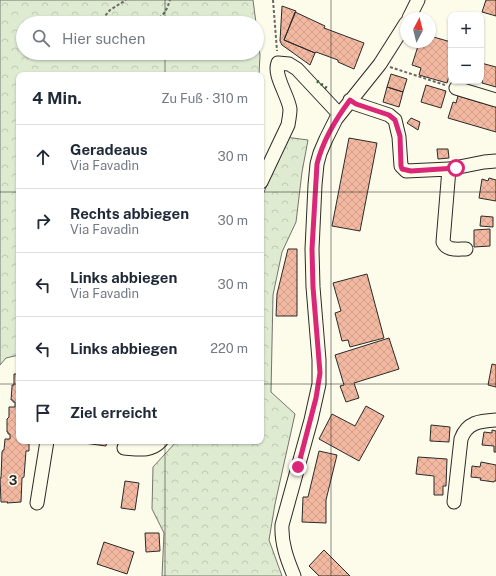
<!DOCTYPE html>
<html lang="de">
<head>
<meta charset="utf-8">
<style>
  :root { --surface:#fff; --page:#f6f6f7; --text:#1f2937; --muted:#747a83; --line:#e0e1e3 }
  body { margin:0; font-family:"Public Sans",sans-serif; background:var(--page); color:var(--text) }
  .controls { position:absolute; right:12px; top:12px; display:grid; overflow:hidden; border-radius:8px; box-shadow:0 1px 3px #0004 }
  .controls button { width:36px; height:36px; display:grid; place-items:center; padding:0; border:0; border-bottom:1px solid var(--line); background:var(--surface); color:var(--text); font:20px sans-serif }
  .compass { position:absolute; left:400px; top:12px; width:36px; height:36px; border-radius:50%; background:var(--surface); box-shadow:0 1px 3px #0004; rotate:7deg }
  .stop { position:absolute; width:12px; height:12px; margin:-9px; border:3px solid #db2777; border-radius:50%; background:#fff }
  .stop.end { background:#db2777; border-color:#fff; box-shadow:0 1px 4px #0008 }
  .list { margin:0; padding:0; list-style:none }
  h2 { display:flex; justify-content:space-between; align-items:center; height:52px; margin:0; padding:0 16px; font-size:17px }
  h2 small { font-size:13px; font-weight:400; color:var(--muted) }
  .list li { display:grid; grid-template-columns:26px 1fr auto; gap:12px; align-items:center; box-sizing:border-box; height:64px; padding:0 16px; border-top:1px solid var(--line) }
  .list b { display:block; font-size:15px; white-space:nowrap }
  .list p { margin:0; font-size:13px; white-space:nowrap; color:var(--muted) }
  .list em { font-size:13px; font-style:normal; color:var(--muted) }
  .icon { flex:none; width:22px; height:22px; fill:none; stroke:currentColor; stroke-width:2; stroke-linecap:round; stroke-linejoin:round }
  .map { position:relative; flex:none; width:496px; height:576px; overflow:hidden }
  .search { position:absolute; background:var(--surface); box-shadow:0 1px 3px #0004; left:16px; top:16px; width:248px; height:44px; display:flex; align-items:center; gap:10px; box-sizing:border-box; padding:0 14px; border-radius:22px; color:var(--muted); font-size:15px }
  .panel { position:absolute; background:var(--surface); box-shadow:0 1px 3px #0004; left:16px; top:72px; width:248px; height:372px; border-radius:8px }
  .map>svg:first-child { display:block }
  .forest { fill:url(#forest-crowns); stroke:#74746e }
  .building { fill:url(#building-cross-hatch); stroke:#2b2b2b }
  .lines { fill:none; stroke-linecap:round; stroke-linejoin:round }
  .minor-casing { stroke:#2b2b2b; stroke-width:15 }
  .path { stroke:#6a6964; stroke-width:2; stroke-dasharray:3 2; stroke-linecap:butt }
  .minor { stroke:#fdfbea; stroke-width:13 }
  .hedge { stroke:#34623c; stroke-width:3; stroke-dasharray:2 3; stroke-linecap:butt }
  .route { stroke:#db2777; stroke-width:5 }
  .grid { fill:none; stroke:#2b2b2b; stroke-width:1; stroke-opacity:0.55 }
  .grid-label { font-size:13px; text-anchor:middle; font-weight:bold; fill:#2b2b2b; stroke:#fdfbea; stroke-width:3; stroke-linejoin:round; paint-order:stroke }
</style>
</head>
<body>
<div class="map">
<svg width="496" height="576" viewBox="0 0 496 576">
  <defs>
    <pattern id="forest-crowns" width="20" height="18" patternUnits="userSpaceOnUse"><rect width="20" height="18" fill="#deebd1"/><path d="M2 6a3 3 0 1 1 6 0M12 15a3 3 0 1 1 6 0" fill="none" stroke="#bfcab4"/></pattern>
    <pattern id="building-cross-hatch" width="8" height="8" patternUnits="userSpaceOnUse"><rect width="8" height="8" fill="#f2b8a0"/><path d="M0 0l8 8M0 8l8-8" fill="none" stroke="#d09e8a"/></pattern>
  </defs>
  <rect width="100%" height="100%" fill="#fdfbea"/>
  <path class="forest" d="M0 0H253L256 23H23V53H257V32L260 55 259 75H19V355L6 358 0 365Z
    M285 137 308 140 302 172 296 222 282 252 273 295 271 392 295 414 275 504 269 540 282 576H162L164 533 152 509 153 467 177 441H261V199L271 176Z"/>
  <path class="building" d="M486 0H496V16L482 12Z
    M282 6 296 11 284 40 315 53 310 65 282 45 280 41Z
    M295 12 325 26 324 28 364 43 354 69 338 62V60L316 52 315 53 284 40Z
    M430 36 451 42V73H450L447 83 419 75 421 68 412 65 418 46 416 45 417 42H430Z
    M481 63 496 67V87L482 83 483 77 481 76Z
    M391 74 407 79 403 92 387 87Z
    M426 85 446 91 441 108 421 102Z
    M387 87 403 92 399 107 383 102Z
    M458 96 496 107V132L448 118 453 102 456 103Z
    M411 118 420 122 418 130 407 123Z
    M349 138 377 143 360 231 332 226Z
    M437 149H448L449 158 438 159Z
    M489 178 496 180V201L479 198 482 179 488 181Z
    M481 216 493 217V227L480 226Z
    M490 229V246L474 247V230Z
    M288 249H297V316H276L277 294Z
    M367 274 384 338 350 347 348 340 342 341 335 313 341 311 333 283Z
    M389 338 399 369 354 383 359 398 346 402 340 386 344 385 335 355Z
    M492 364 496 365V387L488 385Z
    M14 374H19V441H29V451H26L24 477 22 478 21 502 7 503 8 502H1L0 478H1L2 452 3 450H4L5 439H10V434H8V432H7V419L9 417V407H15V402H13V400H11L12 387V385H14Z
    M366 406 384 416 359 461 319 439 332 414 355 426Z
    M431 425 450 427 449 442 430 441Z
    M492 430 496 431V452H494V446L482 445 484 432 492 433Z
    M84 441H107L106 446 84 443Z
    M319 451 337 455 326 500V523L302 522 303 497H308Z
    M418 457 447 459 446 486H443V495H434V476L416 474Z
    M481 462 496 465V481H494V482L480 480 481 478 471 477 472 466 480 467Z
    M125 481 139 483 135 510 121 508Z
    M145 533H159L160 551 146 552Z
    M104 542 134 552 127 574 97 564Z
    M324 550 350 576H319L309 566Z"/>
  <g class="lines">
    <g class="minor-casing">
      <path id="minor" d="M409 18 418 0
        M456 88 496 100
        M350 100 356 104 389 115 395 120 399 137 401 166 406 171 449 169 484 162 496 161
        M449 169 443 242C447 251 457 249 466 249
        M261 182 288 125C289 119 290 114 290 109 288 95 273 75 278 63L289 64 297 69 339 114
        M124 448C138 449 151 452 161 441
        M454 502 461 439C467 422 480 421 496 420
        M37 503 47 441
        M294 576C287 559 281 543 282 525L311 420 319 384V360L313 287 312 249 315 185 317 164 320 153 326 139 336 119 380 64 406 23"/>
    </g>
    <path class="path" d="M273 0 277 51
      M99 23 110 10 126 0
      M145 23C160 19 165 16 170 0
      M390 67 445 85"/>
    <use href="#minor" class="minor"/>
    <path class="hedge" d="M317 81 328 89"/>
  </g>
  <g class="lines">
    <path class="route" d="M298 467 316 398 320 373 313 287 312 249 317 164C323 140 335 120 350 100L356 104 389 115 395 120 400 136 401 166 402 169 411 171 456 168"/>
  </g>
  <path class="grid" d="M165 0V23M331 0V576M165 53V75M0 192H19M261 192H496M0 384H19M261 384H496M165 441V576"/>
  <g class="grid-label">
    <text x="13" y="485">3</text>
  </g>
</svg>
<div class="controls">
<button>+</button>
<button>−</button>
</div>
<svg class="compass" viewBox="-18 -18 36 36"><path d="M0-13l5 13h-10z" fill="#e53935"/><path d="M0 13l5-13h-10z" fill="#747a83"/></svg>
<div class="stop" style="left:456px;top:168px"></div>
<div class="stop end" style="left:298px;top:467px"></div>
<div class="search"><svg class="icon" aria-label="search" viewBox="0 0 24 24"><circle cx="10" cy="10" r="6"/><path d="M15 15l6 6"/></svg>Hier suchen</div>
<section class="panel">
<h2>4 Min.<small>Zu Fuß · 310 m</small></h2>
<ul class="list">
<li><svg class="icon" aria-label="ahead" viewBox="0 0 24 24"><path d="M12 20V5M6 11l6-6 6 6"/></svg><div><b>Geradeaus</b><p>Via Favadìn</p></div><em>30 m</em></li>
<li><svg class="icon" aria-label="right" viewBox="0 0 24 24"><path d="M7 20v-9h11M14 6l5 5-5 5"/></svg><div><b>Rechts abbiegen</b><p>Via Favadìn</p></div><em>30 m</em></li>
<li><svg class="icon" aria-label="left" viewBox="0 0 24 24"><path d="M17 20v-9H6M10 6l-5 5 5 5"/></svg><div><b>Links abbiegen</b><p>Via Favadìn</p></div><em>30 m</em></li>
<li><svg class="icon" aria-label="left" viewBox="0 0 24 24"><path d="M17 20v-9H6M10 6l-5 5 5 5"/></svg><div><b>Links abbiegen</b></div><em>220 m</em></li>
<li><svg class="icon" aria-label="arrive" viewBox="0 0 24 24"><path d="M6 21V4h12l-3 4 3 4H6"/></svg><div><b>Ziel erreicht</b></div></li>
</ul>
</section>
</div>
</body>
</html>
